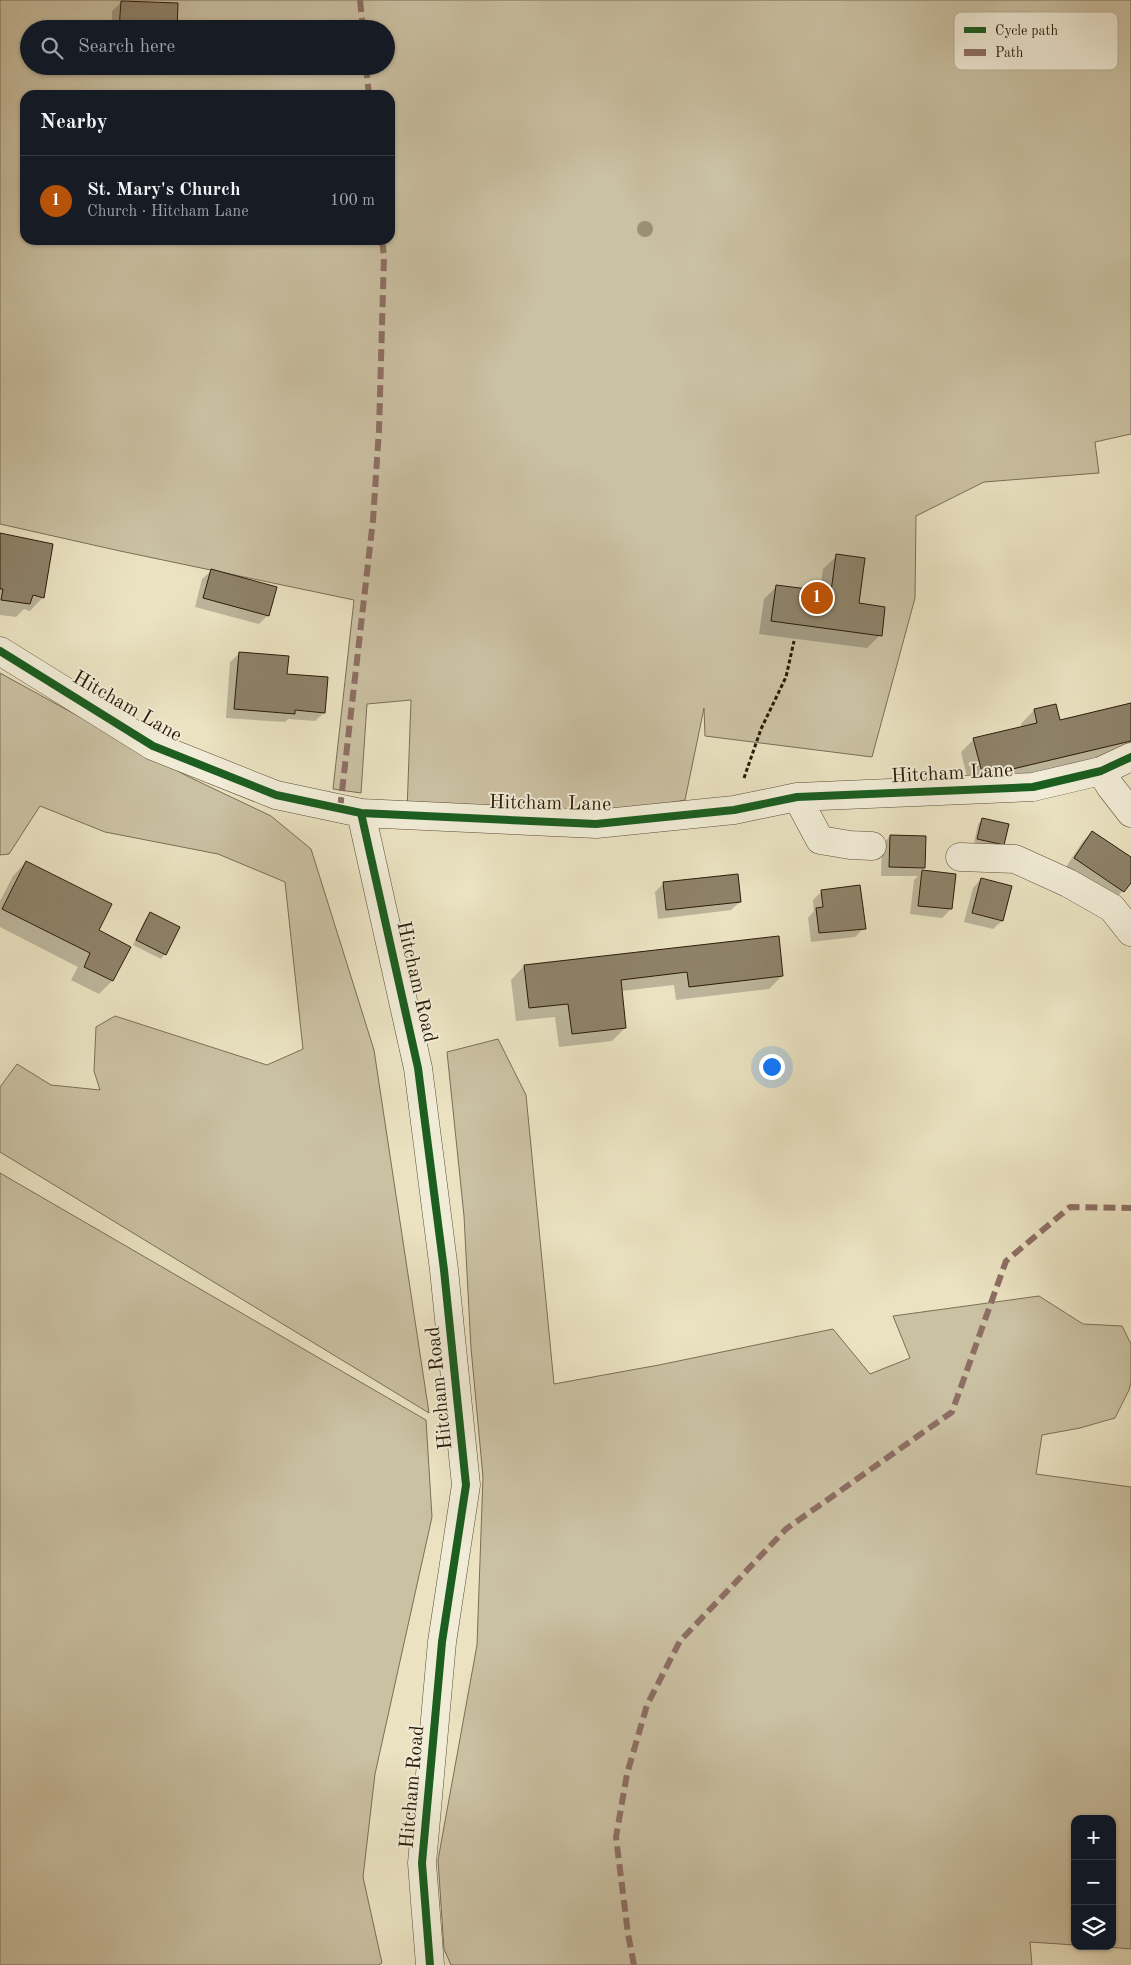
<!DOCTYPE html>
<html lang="en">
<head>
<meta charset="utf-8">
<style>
  :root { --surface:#171b24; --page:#20242c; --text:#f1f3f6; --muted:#9ea1a6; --line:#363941; --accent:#b45309 }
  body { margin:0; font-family:"Old Standard TT",serif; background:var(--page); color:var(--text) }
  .controls { position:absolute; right:15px; bottom:15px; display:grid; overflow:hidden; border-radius:10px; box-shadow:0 1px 4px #0004 }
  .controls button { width:45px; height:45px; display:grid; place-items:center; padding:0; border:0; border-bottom:1px solid var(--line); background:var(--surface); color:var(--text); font:25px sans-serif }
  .you { position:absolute; left:771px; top:1066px; width:18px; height:18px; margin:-12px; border:4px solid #fff; border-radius:50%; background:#1a73e8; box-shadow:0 0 0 8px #1a73e833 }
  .badge { display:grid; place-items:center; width:32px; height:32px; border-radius:50%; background:var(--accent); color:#fff; font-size:16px; font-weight:700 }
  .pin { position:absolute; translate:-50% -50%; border:2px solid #fff; box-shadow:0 1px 5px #0006 }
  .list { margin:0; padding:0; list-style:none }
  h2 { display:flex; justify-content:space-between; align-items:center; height:65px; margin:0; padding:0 20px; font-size:21px }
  h2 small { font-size:16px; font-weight:400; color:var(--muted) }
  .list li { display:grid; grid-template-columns:32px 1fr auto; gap:15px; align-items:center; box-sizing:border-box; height:90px; padding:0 20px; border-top:1px solid var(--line) }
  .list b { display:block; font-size:19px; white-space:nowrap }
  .list p { margin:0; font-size:16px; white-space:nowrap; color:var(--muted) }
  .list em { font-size:16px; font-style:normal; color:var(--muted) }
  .icon { flex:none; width:28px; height:28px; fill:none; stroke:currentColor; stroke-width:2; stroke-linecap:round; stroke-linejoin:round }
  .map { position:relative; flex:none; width:1131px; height:1965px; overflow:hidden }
  .search { position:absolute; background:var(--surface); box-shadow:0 1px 4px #0004; left:20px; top:20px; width:375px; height:55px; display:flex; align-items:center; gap:12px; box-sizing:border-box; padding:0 18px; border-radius:28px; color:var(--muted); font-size:19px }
  .panel { position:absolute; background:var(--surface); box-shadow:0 1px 4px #0004; left:20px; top:90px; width:375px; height:155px; border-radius:15px }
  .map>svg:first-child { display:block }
  .green { fill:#cac0a2; stroke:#7a6e56; fill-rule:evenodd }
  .shadow { fill:#0003 }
  .building { fill:#8e8269; stroke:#2b1b09 }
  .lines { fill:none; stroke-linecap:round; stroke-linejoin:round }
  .minor-casing { stroke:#5b4d37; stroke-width:29 }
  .path { stroke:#2b1b09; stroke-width:3; stroke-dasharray:4 2.5; stroke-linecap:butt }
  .minor { stroke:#f1ecd7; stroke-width:28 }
  .quiet { stroke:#8d6e63; stroke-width:6; stroke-dasharray:12 6; stroke-linecap:butt }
  .cycleway-casing { stroke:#f1ecd7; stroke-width:11 }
  .cycleway { stroke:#1b5e20; stroke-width:8 }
  .tree { fill:#9b9075 }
  .labels { text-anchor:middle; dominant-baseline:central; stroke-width:4; stroke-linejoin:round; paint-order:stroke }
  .street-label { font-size:20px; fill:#2b1b09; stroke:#f1ecd7 }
  .key { fill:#f1ecd7; stroke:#b6ad99; stroke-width:1 }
  .key-label { font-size:14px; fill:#2b1b09 }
</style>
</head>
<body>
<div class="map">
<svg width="1131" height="1965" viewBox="0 0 1131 1965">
  <rect width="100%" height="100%" fill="#eae2c1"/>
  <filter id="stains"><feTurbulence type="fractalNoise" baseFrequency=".004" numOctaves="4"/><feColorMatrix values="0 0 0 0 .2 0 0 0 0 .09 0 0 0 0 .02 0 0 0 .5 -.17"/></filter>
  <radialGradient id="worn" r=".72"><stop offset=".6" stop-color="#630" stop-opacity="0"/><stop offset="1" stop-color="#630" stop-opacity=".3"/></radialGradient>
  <path class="green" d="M0 0H1131V434L1095 442 1099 473 984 482 916 516 915 598 872 757 705 736 704 708 685 800 596 816 407 811 411 700 367 704 361 793 333 789 354 600 120 551 0 524ZM29 29H386V66H29ZM25 95H390V240H25Z
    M0 673 187 776 271 816 311 849 374 1050 429 1413 0 1152V1087L17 1064 51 1085 100 1090 94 1071 96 1027 115 1016 267 1065 303 1049 285 882 218 854 105 832 40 806 9 854 0 855Z
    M498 1039 526 1095 554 1384 659 1365 833 1329 870 1374 910 1358 893 1316 1039 1296 1083 1324 1122 1326 1131 1344V1382L1129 1390 1115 1418 1080 1428 1042 1435 1036 1474 1131 1487V1949L1096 1946H1112V1819H1075V1945L1030 1942 1032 1965H451L444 1949 438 1860 477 1645 483 1477 471 1348 464 1216 447 1052Z
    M0 1173 426 1420 432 1517 375 1774 363 1877 382 1963 378 1965H0Z"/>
  <path class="shadow" d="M121 2 176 29H112V11Z
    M0 534 43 597 30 611 24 609 16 617 0 615Z
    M837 556 858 604 880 635 867 648 759 634 764 599 777 586 820 592 823 569Z
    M211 571 268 615 259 624 195 607 202 579Z
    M239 654 286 675 324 713 315 721 288 719 285 722 226 718 230 662Z
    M1131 704V750L970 789 961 752 974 739 1022 728 1021 724 1034 710 1060 721Z
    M982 820 1003 844 999 848 974 843 978 824Z
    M1092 832 1131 859V880L1115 900 1066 867 1083 841Z
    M890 836 924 868 920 871 955 875 951 909 942 918 910 914 914 880 918 876H881L882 845Z
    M26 862 97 931 112 981 99 994 71 980 78 967 0 927V901L13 876Z
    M981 879 1002 921 993 929 964 922 973 888Z
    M664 883 740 902 731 910 658 919 655 892Z
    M822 891 864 928 855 937 811 942 808 918 814 911 813 900Z
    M151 913 178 927 165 954 161 959 133 945 146 918Z
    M778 938 782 976 769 989 676 1000 674 985 621 991 625 1028 612 1041 559 1047 555 1017 516 1021 511 980 524 966Z"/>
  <path class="building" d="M121 1 178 3 177 29H119Z
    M0 533 53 544 44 598 33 595 30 604 1 600 3 589H0Z
    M836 554 865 558 859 603 885 607 882 636 771 621 776 585 831 592Z
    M211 569 277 587 269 616 203 598Z
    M239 652 289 656 287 674 328 677 325 713 295 710V714L234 709Z
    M1131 703V741L983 776 973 738 1037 723 1034 709 1056 704 1060 720Z
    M982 818 1009 824 1004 845 977 839Z
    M1092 831 1131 857V883L1124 892 1074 858Z
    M890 835 926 836 925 868 889 867Z
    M26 861 112 904 99 930 131 947 113 981 84 967 90 953 2 909Z
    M922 870 956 874 952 909 918 906Z
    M738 874 741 902 666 910 663 882Z
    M981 878 1012 886 1003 921 972 913Z
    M860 885 866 929 819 933 816 908 823 907 821 890Z
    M150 912 180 927 166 955 136 940Z
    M779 936 783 976 689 987 687 972 621 980 626 1028 572 1034 568 1004 529 1008 524 965Z"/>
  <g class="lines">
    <g class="minor-casing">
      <path id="minor" d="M0 651 153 746 276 795 361 813 596 824 734 810 797 797 1033 787 1101 771 1131 757
        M1101 771 1110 786 1131 813
        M797 797 820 840 850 845 872 846
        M361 813 418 1068 444 1270 466 1485 442 1642 422 1863 430 1965
        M960 857 1015 859 1068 883 1112 908 1131 932"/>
    </g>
    <path class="path" d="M744 778 761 729 786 677 794 641"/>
    <use href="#minor" class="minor"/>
    <path class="quiet" d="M360 0 363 29
      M366 66 369 95
      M340 809 373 520 379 430 384 256 382 240
      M634 1965 628 1934 616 1837 627 1774 647 1705 680 1641 786 1529 952 1412 1006 1261 1070 1207 1131 1208"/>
    <g class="cycleway-casing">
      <path id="cycleway" d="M0 651 153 746 276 795 361 813 596 824 734 810 797 797 1033 787 1101 771 1131 757
        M361 813 418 1068 444 1270 466 1485 442 1642 422 1863 430 1965"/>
    </g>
    <use href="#cycleway" class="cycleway"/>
  </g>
  <circle class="tree" cx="645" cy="229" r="8"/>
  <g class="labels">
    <g class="street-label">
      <text transform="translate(127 707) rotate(30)">Hitcham Lane</text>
      <text transform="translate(952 774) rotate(-3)">Hitcham Lane</text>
      <text transform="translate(550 804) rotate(1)">Hitcham Lane</text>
      <text transform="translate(416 982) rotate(77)">Hitcham Road</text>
      <text transform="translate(440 1388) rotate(-96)">Hitcham Road</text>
      <text transform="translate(413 1787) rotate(-85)">Hitcham Road</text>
    </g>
  </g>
  <rect x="954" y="12" width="164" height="58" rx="8" class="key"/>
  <rect x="964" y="27" width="22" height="6" fill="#1b5e20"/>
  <rect x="964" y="49" width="22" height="7" fill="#8d6e63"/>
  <g class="key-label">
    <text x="995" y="35">Cycle path</text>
    <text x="995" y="57">Path</text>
  </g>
  <rect width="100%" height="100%" filter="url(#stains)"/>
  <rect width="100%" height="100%" fill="url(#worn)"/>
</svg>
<div class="controls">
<button>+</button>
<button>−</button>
<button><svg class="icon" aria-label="layers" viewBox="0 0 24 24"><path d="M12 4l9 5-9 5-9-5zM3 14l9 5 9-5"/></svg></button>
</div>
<div class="you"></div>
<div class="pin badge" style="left:817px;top:598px">1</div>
<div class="search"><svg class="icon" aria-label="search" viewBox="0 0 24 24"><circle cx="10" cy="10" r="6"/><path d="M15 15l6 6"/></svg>Search here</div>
<section class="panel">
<h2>Nearby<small></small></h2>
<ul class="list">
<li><span class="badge">1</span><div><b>St. Mary's Church</b><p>Church · Hitcham Lane</p></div><em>100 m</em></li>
</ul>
</section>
</div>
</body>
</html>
